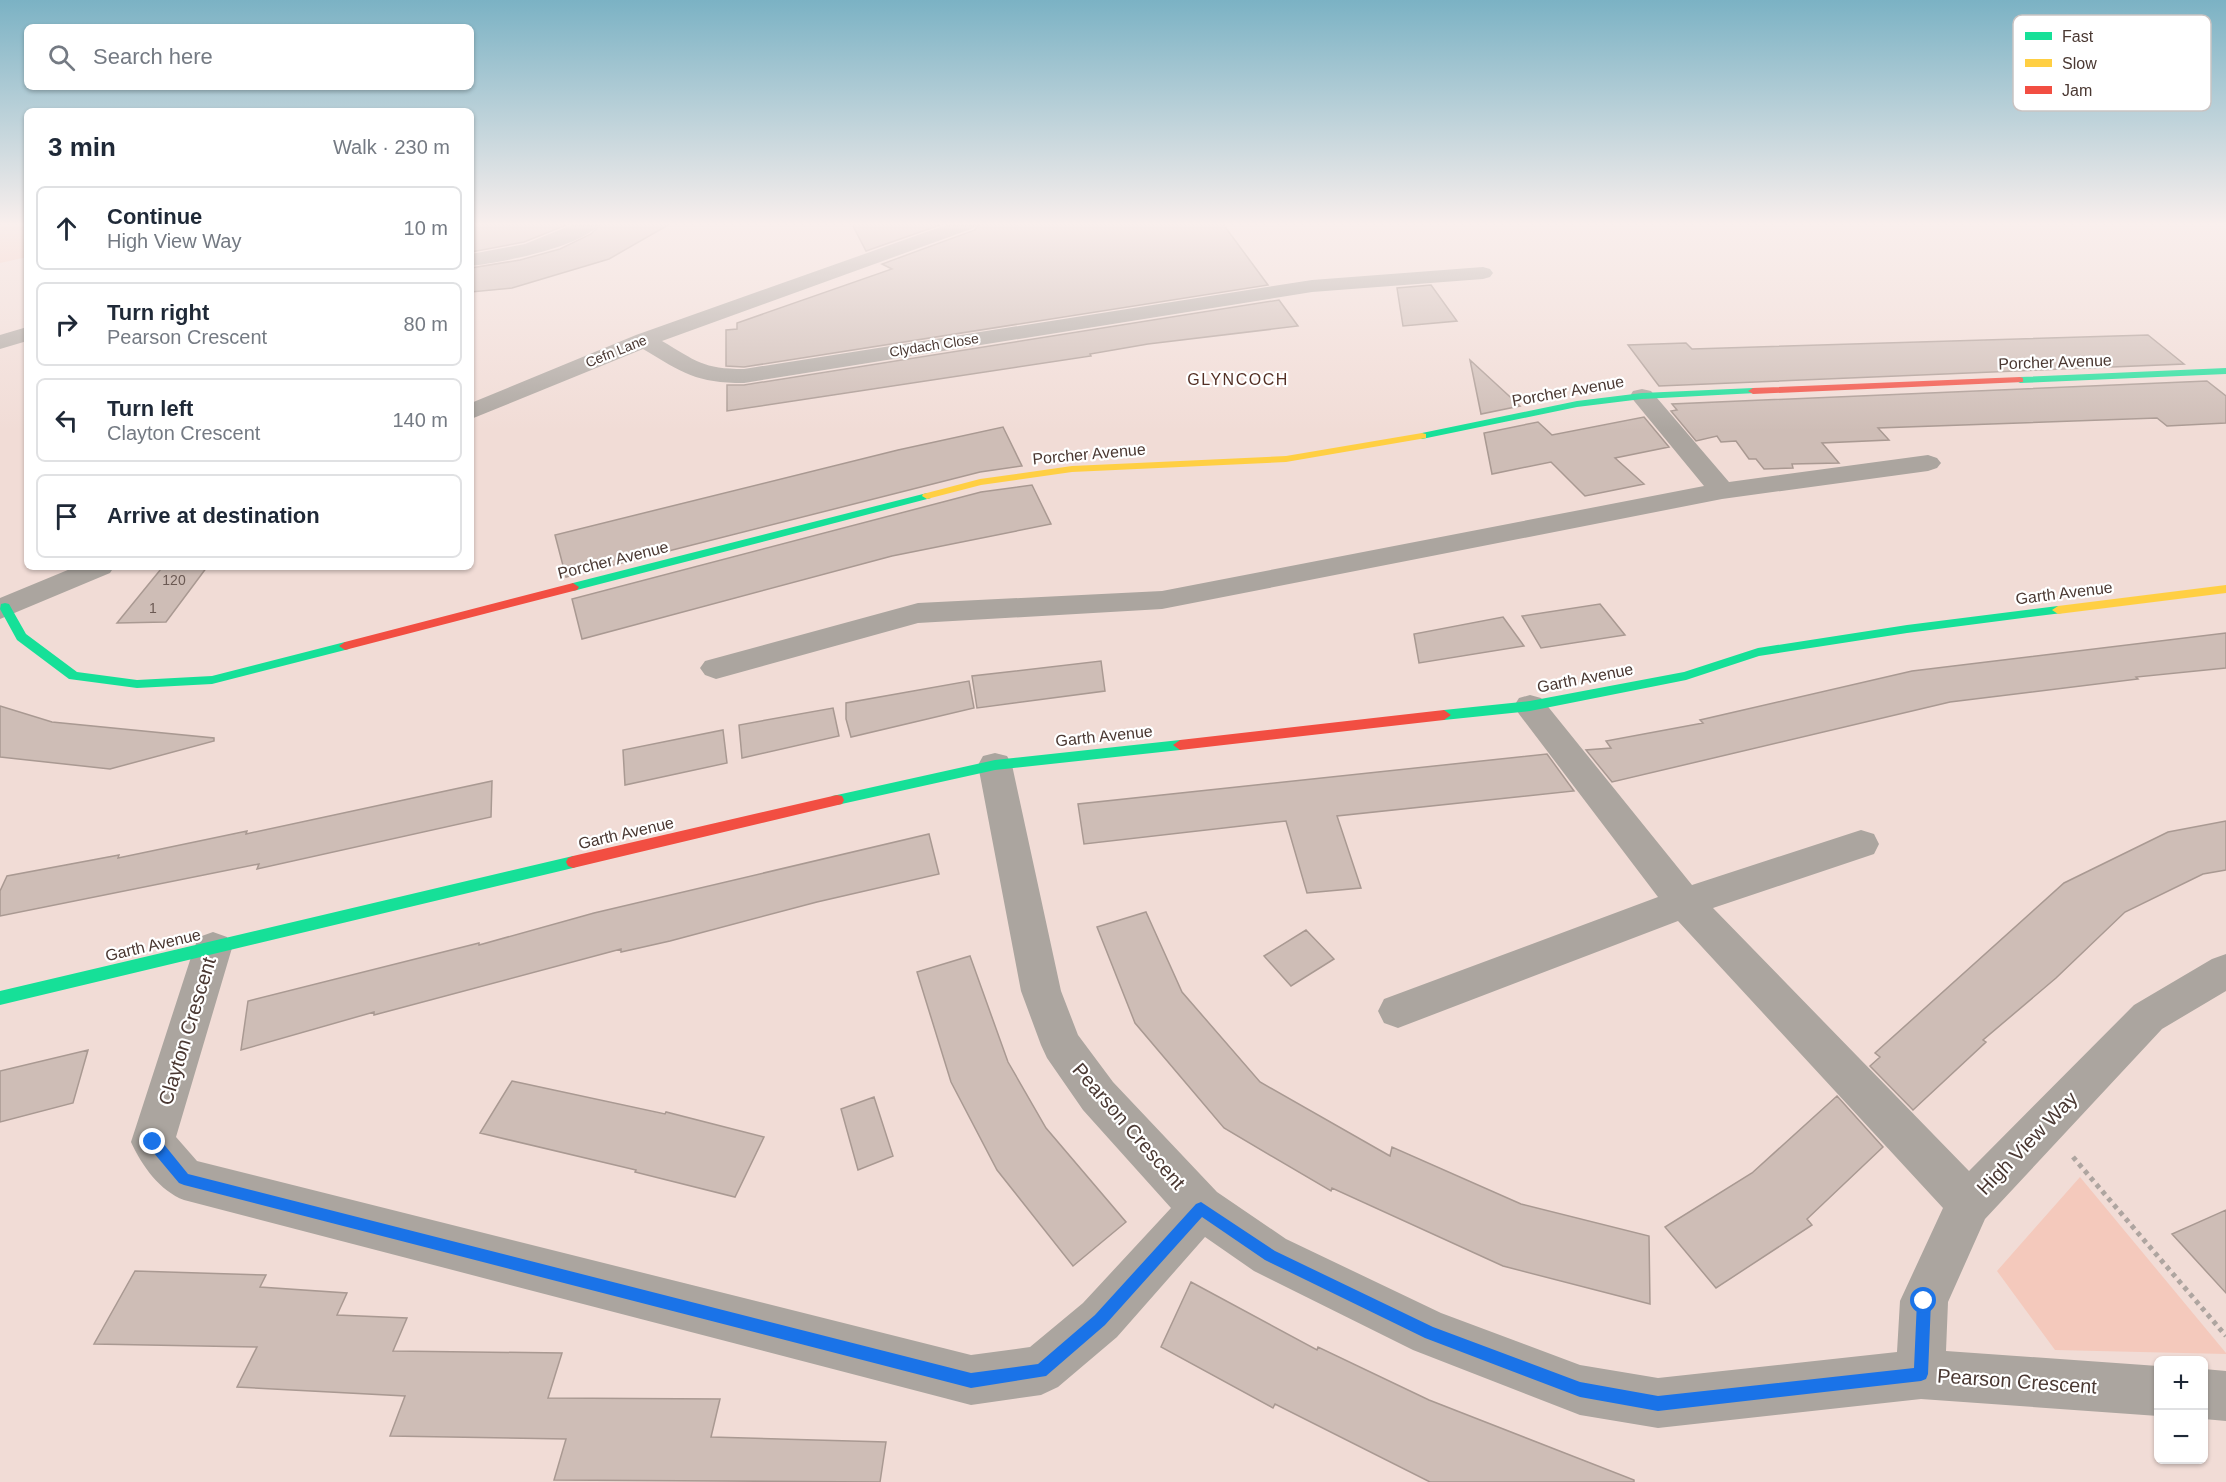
<!DOCTYPE html>
<html lang="en">
<head>
<meta charset="utf-8">
<style>
  :root { --surface:#fff; --page:#f2f2f3; --text:#1f2937; --muted:#747a83; --line:#e0e1e3 }
  body { margin:0; font-family:Helvetica,sans-serif; background:var(--page); color:var(--text) }
  .controls { position:absolute; right:18px; bottom:18px; display:grid; overflow:hidden; border-radius:9px; box-shadow:0 2px 4px #0004 }
  .controls button { width:54px; height:54px; display:grid; place-items:center; padding:0; border:0; border-bottom:2px solid var(--line); background:var(--surface); color:var(--text); font:30px sans-serif }
  .stop { position:absolute; width:18px; height:18px; margin:-14px; border:4px solid #1a73e8; border-radius:50%; background:#fff }
  .stop.end { background:#1a73e8; border-color:#fff; box-shadow:0 2px 6px #0008 }
  .list { margin:0; padding:0; list-style:none }
  h2 { display:flex; justify-content:space-between; align-items:center; height:78px; margin:0; padding:0 24px; font-size:26px }
  h2 small { font-size:20px; font-weight:400; color:var(--muted) }
  .list li { display:grid; grid-template-columns:39px 1fr auto; gap:18px; align-items:center; box-sizing:border-box; height:84px; margin:0 12px 12px; padding:0 12px; border:2px solid var(--line); border-radius:9px }
  .list b { display:block; font-size:22px; white-space:nowrap }
  .list p { margin:0; font-size:20px; white-space:nowrap; color:var(--muted) }
  .list em { font-size:20px; font-style:normal; color:var(--muted) }
  .icon { flex:none; width:33px; height:33px; fill:none; stroke:currentColor; stroke-width:2; stroke-linecap:round; stroke-linejoin:round }
  .map { position:relative; flex:none; width:2226px; height:1482px; overflow:hidden }
  .search { position:absolute; background:var(--surface); box-shadow:0 2px 4px #0004; left:24px; top:24px; width:450px; height:66px; display:flex; align-items:center; gap:15px; box-sizing:border-box; padding:0 21px; border-radius:9px; color:var(--muted); font-size:22px }
  .panel { position:absolute; background:var(--surface); box-shadow:0 2px 4px #0004; left:24px; top:108px; width:450px; height:462px; border-radius:9px }
  .map>svg:first-child { display:block }
  .green { fill:#f4c9bc }
  .building { fill:#cebdb6; stroke:#a99992; stroke-width:1.5 }
  .lines { fill:none; stroke-linecap:round; stroke-linejoin:round }
  .path { stroke:#aea5a0; stroke-width:5; stroke-dasharray:4.5 4.5; stroke-linecap:butt }
  .street { fill:#aba59f; fill-rule:evenodd }
  .fast { fill:#16e098; fill-rule:evenodd }
  .slow { fill:#ffcf43; fill-rule:evenodd }
  .jam { fill:#f24e42; fill-rule:evenodd }
  .route { fill:#1a73e8 }
  .labels { text-anchor:middle; dominant-baseline:central; stroke-width:4.5; stroke-linejoin:round; paint-order:stroke }
  .far-street-label { font-size:14px; fill:#4a3832; stroke:#fff }
  .number-label { font-size:14px; fill:#6b5953 }
  .street-label { font-size:16px; fill:#4a3832; stroke:#fff }
  .far-quarter-label { font-size:16px; letter-spacing:1.5px; fill:#543025; stroke:#fff }
  .near-street-label { font-size:20px; fill:#4a3832; stroke:#fff }
  .key { fill:#fff; stroke:#c9c3c2; stroke-width:1.5 }
  .key-label { font-size:16px; fill:#4a3832 }
</style>
</head>
<body>
<div class="map">
<svg width="2226" height="1482" viewBox="0 0 2226 1482">
  <rect width="100%" height="100%" fill="#f1dcd6"/>
  <path class="green" d="M0 224H27V257L0 263Z
    M2080 1177 2226 1353V1354L2055 1350 1997 1271Z"/>
  <path class="building" d="M471 224H569L524 242 471 252Z
    M601 224H670L609 259 512 288 471 292V268L520 260 560 249 591 234Z
    M852 224H943L866 251Z
    M979 224H1223L1268 285 744 367 726 366V330L737 329V323L892 269 882 264 975 230Z
    M1431 285 1457 321 1403 326 1397 288Z
    M1279 300 1298 326 1148 344 1090 354 1091 356 727 411V385H744Z
    M2148 335 2184 364 1659 386 1628 345 1686 343 1692 349Z
    M1470 360 1520 406 1481 414Z
    M2207 381 2226 396V423L2167 426 2157 418 1878 428 1889 440 1822 443 1839 463 1792 464 1793 468 1764 469 1756 459H1749L1736 441 1721 442 1717 436 1696 441 1671 411 1677 410 1672 404Z
    M1644 417 1669 447 1615 458 1644 484 1585 496 1551 462 1492 474 1484 433 1538 422 1552 435Z
    M1003 427 1022 466 980 472 566 577 555 535 898 450Z
    M1032 485 1051 524 892 556 582 639 572 599 981 492Z
    M207 567 166 622 117 623 161 569Z
    M1600 604 1625 635 1541 648 1522 616Z
    M1503 617 1524 646 1419 663 1414 634Z
    M2226 633V668L2136 677 2138 679 1950 702 1612 782 1586 750 1611 748 1606 741 1703 723 1700 720 1912 671Z
    M1101 661 1105 691 977 708 972 676Z
    M969 681 974 708 851 737 846 719V703Z
    M0 706 52 722 214 738V741L110 769 0 757Z
    M833 708 839 736 742 758 739 725Z
    M723 730 727 763 625 785 623 750Z
    M1547 754 1574 791 1337 816 1361 888 1307 893 1286 821 1084 844 1078 804Z
    M492 781 491 817 257 869 259 864 0 916V891L7 876 119 855 118 858 247 831 246 834Z
    M2226 821V870L2203 874 2125 912 2056 978 1983 1040 1986 1042 1913 1110 1870 1066 1880 1057 1875 1053 2064 883 2168 832Z
    M929 834 939 874 817 902 670 941 621 952V949L374 1015V1012L241 1050 248 1001 479 943V945L594 913Z
    M1146 912 1182 992 1260 1082 1390 1156 1392 1147 1521 1204 1649 1236 1650 1304 1503 1266 1332 1188 1331 1191 1224 1128 1135 1023 1097 927Z
    M1306 930 1334 959 1291 986 1264 956Z
    M970 956 1008 1062 1046 1128 1126 1222 1073 1266 997 1170 951 1082 917 972Z
    M88 1050 73 1103 0 1122V1071Z
    M512 1081 665 1114 666 1112 764 1137 735 1197 635 1172 636 1170 480 1133Z
    M1837 1096 1883 1147 1807 1219 1812 1225 1716 1288 1665 1227 1752 1173Z
    M874 1097 893 1156 858 1170 841 1109Z
    M2226 1210V1293L2172 1234Z
    M135 1271 266 1275 260 1287 347 1293 337 1315 407 1318 393 1351 562 1353 548 1398 720 1399 711 1437 886 1442 880 1482 554 1480 566 1439 390 1436 405 1396 237 1387 257 1347 94 1344Z
    M1191 1282 1317 1350 1318 1347 1429 1400 1634 1480V1482H1430L1275 1404 1273 1408 1161 1347Z"/>
  <g class="lines">
    <path class="path" d="M2073 1157 2226 1336"/>
    <path class="street" d="M574 224H599C583 247 499 263 471 266V254L525 244Z
      M949 224H977L974 228 662 341C696 361 703 369 744 369L1312 280 1483 267 1490 269 1493 273 1490 277 1483 279 1312 292 744 383C696 383 683 373 643 349L471 419V403L636 335Z
      M27 327V341L0 349V335Z
      M1642 389 1651 391 1729 482 1928 455 1937 458 1941 463 1937 468 1928 471 1722 499 1162 609 918 623 716 679 705 675 700 668 705 661 918 603 1162 591 1704 486 1630 396 1633 391Z
      M75 567H114L110 573 0 619V598Z
      M1530 695 1541 698 1692 885 1861 830 1874 834 1879 844 1874 854 1713 908 1969 1171 2134 1005 2212 959 2226 954V991L2162 1029 1985 1219 1948 1302 1946 1351 2158 1366V1416L1921 1399 1658 1428 1580 1415 1413 1350 1254 1271 1205 1237 1117 1337 1058 1387 1041 1395 971 1405 184 1200C160 1191 142 1166 131 1142L194 948 199 937 213 932 227 937 232 948 176 1137 197 1161 971 1355 1030 1347 1083 1303 1171 1208 1083 1110 1047 1058 1041 1045 1021 991 978 765 983 756 995 753 1007 756 1012 765 1061 991 1078 1035 1113 1082 1217 1192 1286 1239 1441 1313 1580 1365 1658 1378 1897 1352 1900 1301 1943 1208 1678 921 1398 1028 1384 1023 1378 1011 1384 999 1658 897 1519 714 1514 706 1519 698Z
      M2204 1369 2226 1371V1421L2204 1419Z"/>
    <path class="fast" d="M2226 368V374L2020 383 2015 380 2020 377Z
      M1753 388 1758 391 1756 393 1642 399 1577 407 1422 439 1417 436 1422 433 1577 401 1642 393Z
      M927 493 931 494V498L573 591 567 587 573 583Z
      M5 603 9 604 26 634 77 672 137 680 212 676 345 642 351 646 349 649 212 684 137 688 69 679 17 640 0 609 1 604Z
      M2058 606 2064 610 2062 613 1907 633 1759 656 1686 680 1530 711 1444 720 1437 715 1444 710 1530 701 1684 672 1758 648 1907 625Z
      M1180 740 1187 745 1180 750 995 770 837 805 832 804 830 800 832 796 837 795 995 760Z
      M573 856 578 858 580 862 578 866 573 868 0 1005V991Z"/>
    <path class="slow" d="M1422 433 1426 434V438L1286 462 1072 472 981 485 927 499 922 496 923 494 980 479 1072 466 1286 456Z
      M2226 585V593L2058 614 2052 610 2058 606Z"/>
    <path class="jam" d="M2020 377 2023 378V382L1753 394 1748 391 1753 388Z
      M573 583 579 587 577 590 345 650 339 646 345 642Z
      M1444 710 1451 715 1444 720 1180 750 1173 745 1180 740Z
      M837 795 842 796 844 800 842 804 573 868 568 866 566 862 568 858 573 856Z"/>
  </g>
  <linearGradient id="sky" x2="0" y2="1"><stop stop-color="#7bb2c4"/><stop offset="0.52" stop-color="#f9efed"/><stop offset="1" stop-color="#f9efed" stop-opacity="0"/></linearGradient>
  <rect width="2226" height="431" fill="url(#sky)"/>
  <path class="route" d="M153 1136 158 1137 188 1174 971 1373 1038 1364 1095 1315 1196 1204 1201 1202 1275 1251 1433 1327 1580 1382 1658 1396 1914 1368 1917 1301 1919 1296 1924 1294 1929 1296 1931 1301 1928 1374 1926 1379 1921 1381 1658 1411 1580 1397 1425 1338 1265 1260 1202 1217 1105 1325 1046 1376 971 1388 184 1185 179 1183 148 1146 147 1142 148 1137Z"/>
  <g class="labels">
    <g class="far-street-label">
      <text transform="translate(934 345) rotate(-9)">Clydach Close</text>
      <text transform="translate(616 351) rotate(-22)">Cefn Lane</text>
    </g>
    <g class="number-label">
      <text x="174" y="580">120</text>
      <text x="153" y="608">1</text>
    </g>
    <g class="street-label">
      <text transform="translate(2055 362) rotate(-2)">Porcher Avenue</text>
      <text transform="translate(1568 391) rotate(-10)">Porcher Avenue</text>
      <text transform="translate(1089 454) rotate(-5)">Porcher Avenue</text>
      <text transform="translate(613 560) rotate(-14)">Porcher Avenue</text>
      <text transform="translate(2064 593) rotate(-7)">Garth Avenue</text>
      <text transform="translate(1585 678) rotate(-11)">Garth Avenue</text>
      <text transform="translate(1104 736) rotate(-6)">Garth Avenue</text>
      <text transform="translate(626 833) rotate(-13)">Garth Avenue</text>
      <text transform="translate(153 945) rotate(-13)">Garth Avenue</text>
    </g>
    <g class="far-quarter-label">
      <text x="1238" y="379">GLYNCOCH</text>
    </g>
    <g class="near-street-label">
      <text transform="translate(187 1031) rotate(-73)">Clayton Crescent</text>
      <text transform="translate(1129 1126) rotate(49)">Pearson Crescent</text>
      <text transform="translate(2027 1143) rotate(-46)">High View Way</text>
      <text transform="translate(2017 1381) rotate(4)">Pearson Crescent</text>
    </g>
  </g>
  <rect x="2013" y="15" width="198" height="96" rx="9" class="key"/>
  <rect x="2025" y="32" width="27" height="8" fill="#16e098"/>
  <rect x="2025" y="59" width="27" height="8" fill="#ffcf43"/>
  <rect x="2025" y="86" width="27" height="8" fill="#f24e42"/>
  <g class="key-label">
    <text x="2062" y="42">Fast</text>
    <text x="2062" y="69">Slow</text>
    <text x="2062" y="96">Jam</text>
  </g>
</svg>
<div class="controls">
<button>+</button>
<button>−</button>
</div>
<div class="stop" style="left:1924px;top:1301px"></div>
<div class="stop end" style="left:153px;top:1142px"></div>
<div class="search"><svg class="icon" aria-label="search" viewBox="0 0 24 24"><circle cx="10" cy="10" r="6"/><path d="M15 15l6 6"/></svg>Search here</div>
<section class="panel">
<h2>3 min<small>Walk · 230 m</small></h2>
<ul class="list">
<li><svg class="icon" aria-label="ahead" viewBox="0 0 24 24"><path d="M12 20V5M6 11l6-6 6 6"/></svg><div><b>Continue</b><p>High View Way</p></div><em>10 m</em></li>
<li><svg class="icon" aria-label="right" viewBox="0 0 24 24"><path d="M7 20v-9h11M14 6l5 5-5 5"/></svg><div><b>Turn right</b><p>Pearson Crescent</p></div><em>80 m</em></li>
<li><svg class="icon" aria-label="left" viewBox="0 0 24 24"><path d="M17 20v-9H6M10 6l-5 5 5 5"/></svg><div><b>Turn left</b><p>Clayton Crescent</p></div><em>140 m</em></li>
<li><svg class="icon" aria-label="arrive" viewBox="0 0 24 24"><path d="M6 21V4h12l-3 4 3 4H6"/></svg><div><b>Arrive at destination</b></div></li>
</ul>
</section>
</div>
</body>
</html>
